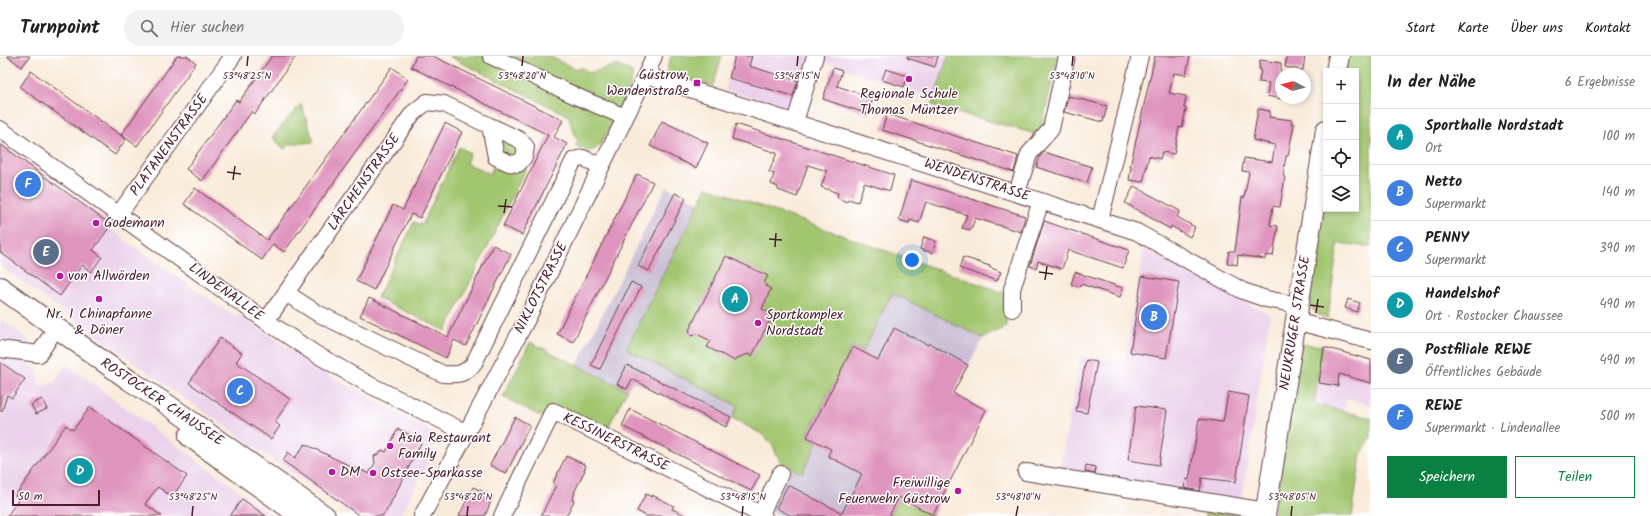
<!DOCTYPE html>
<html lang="de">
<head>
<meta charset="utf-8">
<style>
  :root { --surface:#fff; --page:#f2f2f2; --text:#202124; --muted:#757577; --line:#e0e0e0; --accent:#0b8043 }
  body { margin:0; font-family:Kalam,sans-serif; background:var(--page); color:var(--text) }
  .controls { position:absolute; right:12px; top:12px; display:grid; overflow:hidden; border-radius:0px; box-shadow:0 2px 6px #0003 }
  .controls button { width:36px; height:36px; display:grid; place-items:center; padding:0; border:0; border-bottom:1px solid var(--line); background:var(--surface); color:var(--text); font:20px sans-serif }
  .compass { position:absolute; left:1275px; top:12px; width:36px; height:36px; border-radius:50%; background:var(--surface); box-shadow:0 2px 6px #0003; rotate:277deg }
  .scale { position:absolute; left:12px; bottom:10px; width:88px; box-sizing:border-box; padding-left:4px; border:2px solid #4a1f2b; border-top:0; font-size:11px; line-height:14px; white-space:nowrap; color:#4a1f2b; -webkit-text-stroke:3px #fff; paint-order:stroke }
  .you { position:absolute; left:912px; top:204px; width:14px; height:14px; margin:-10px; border:3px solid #fff; border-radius:50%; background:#1a73e8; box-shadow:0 0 0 6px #1a73e833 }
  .badge { display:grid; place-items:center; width:26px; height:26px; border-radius:50%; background:var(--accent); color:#fff; font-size:13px; font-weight:700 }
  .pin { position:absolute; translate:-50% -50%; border:2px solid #fff; box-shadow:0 1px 4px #0006 }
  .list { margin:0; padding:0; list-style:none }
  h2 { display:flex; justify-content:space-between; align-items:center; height:52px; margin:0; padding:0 16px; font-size:17px }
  h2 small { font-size:13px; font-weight:400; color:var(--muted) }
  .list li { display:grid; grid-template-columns:26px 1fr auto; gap:12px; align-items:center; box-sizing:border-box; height:56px; padding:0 16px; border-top:1px solid var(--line) }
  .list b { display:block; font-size:15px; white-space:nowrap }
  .list p { margin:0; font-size:13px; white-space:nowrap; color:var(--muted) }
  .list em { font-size:13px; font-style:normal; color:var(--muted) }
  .actions { display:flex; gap:8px; padding:12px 16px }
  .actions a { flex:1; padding:9px 0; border:1px solid var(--accent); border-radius:0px; text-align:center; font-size:14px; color:var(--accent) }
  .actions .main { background:var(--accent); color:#fff }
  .icon { flex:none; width:22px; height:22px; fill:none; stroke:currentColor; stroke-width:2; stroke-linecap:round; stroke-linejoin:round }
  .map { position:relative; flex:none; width:1371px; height:460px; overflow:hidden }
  header { display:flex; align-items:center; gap:24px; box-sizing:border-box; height:56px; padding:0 20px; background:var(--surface); border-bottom:1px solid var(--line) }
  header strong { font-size:19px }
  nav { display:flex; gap:22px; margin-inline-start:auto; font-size:14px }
  .search { width:280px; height:36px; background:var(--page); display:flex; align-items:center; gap:10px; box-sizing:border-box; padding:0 14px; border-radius:22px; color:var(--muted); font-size:15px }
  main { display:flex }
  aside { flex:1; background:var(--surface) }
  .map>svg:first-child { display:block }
  .built { fill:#ebd1eb }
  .industrial { fill:#cbbfd5 }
  .green { fill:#a2c66f; stroke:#76724d }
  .building { fill:#df94be }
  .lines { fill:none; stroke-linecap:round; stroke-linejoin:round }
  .minor-casing { stroke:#643e45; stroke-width:18 }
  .major-casing { stroke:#643e45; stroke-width:22 }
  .minor { stroke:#fff; stroke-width:16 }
  .major { stroke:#fff; stroke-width:20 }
  .ticks { fill:none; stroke:#4a1f2b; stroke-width:1.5 }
  .poi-dot { fill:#b5179e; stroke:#fff; stroke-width:1.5 }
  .labels { text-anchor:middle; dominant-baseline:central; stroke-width:3; stroke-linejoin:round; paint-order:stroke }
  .poi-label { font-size:14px; fill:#4a1f2b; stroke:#fff; text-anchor:start }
  .street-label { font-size:14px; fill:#4a1f2b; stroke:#fff }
  .ticks-label { font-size:10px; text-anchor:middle; fill:#4a1f2b; stroke:#fff; stroke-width:3; stroke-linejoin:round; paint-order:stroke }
</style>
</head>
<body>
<header>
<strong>Turnpoint</strong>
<div class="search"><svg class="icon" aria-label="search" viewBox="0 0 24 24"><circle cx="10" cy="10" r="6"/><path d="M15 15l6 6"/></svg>Hier suchen</div>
<nav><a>Start</a><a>Karte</a><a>Über uns</a><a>Kontakt</a></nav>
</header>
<main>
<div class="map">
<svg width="1371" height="460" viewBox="0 0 1371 460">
  <rect width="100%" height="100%" fill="#fff"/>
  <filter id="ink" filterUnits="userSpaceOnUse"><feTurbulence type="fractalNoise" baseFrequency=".025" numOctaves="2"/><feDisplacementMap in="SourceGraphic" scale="8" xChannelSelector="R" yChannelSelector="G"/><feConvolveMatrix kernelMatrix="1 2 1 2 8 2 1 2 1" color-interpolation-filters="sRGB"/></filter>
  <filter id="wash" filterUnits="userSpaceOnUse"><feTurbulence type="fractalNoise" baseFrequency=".012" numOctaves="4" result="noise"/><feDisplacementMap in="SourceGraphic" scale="16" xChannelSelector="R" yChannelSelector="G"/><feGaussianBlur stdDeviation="0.9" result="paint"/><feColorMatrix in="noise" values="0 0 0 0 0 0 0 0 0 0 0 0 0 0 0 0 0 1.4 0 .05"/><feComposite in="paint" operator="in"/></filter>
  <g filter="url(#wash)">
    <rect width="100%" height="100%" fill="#f9ebda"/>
    <path class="built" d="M735 0H811L794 54 725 34Z
      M823 0H948L935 42 822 5Z
      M0 86 113 168 110 173 234 261 237 257 327 318 431 376 434 386 433 396 400 460H354L180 339 0 210Z
      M1144 191 1270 259 1242 444 1059 416 1081 300 1124 306Z
      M0 263 29 284 28 290 0 286Z
      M1323 290 1369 302 1371 298V349L1347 343 1344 355 1314 348Z
      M0 300 23 304 37 313 39 331 55 326 66 308 273 460H0Z"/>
    <path class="industrial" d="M666 131 699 146 626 293 738 350 727 372 633 325 627 334 577 309Z
      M892 237 983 282 890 460H779L771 456V450L791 412 802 417 817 387 806 381 853 290 863 295Z"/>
    <path class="green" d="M448 0H549L575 13 582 12 590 17 616 9 633 16 630 31 601 88C590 98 588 96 576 90L578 85 572 72 569 60Z
      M671 0H722L713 30 666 17Z
      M948 0H1059L1039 79 932 49Z
      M1347 0H1371V191L1338 187 1328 262C1319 259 1312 257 1310 247L1326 141V153H1356V15H1345Z
      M301 48 314 86 290 88 284 93 272 81Z
      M498 78 519 90 515 103 502 97Z
      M459 91 470 97 466 107 490 118 494 109 507 112 527 111 446 275 377 242 414 166 422 169Z
      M707 131 1007 238 1006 271 983 282 892 237 863 295 852 290 807 380 817 387 802 417 780 406 773 390 765 380 732 362 738 350 626 293Z
      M530 286 627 334 607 374 546 363 503 341Z
      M1301 288 1323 290 1314 348 1371 362V383L1361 398 1352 460H1273Z
      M899 444 933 460H889Z
      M1206 454 1243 460H1205Z"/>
    <g id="blocks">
      <path class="building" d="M7 0H30L22 11Z
        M177 0H187L196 7 137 90 121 79Z
        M272 0H296L255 58 252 55 202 125 186 113 236 44 239 46Z
        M416 0H433L563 64 554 81 567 88 522 179 503 170 548 79 411 11Z
        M735 0H752L749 10 798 25 793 40 729 22Z
        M907 0H938L935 11 907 2Z
        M1155 0H1190L1186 19 1174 17 1169 37 1186 40 1184 52 1186 53 1182 72 1179 71 1174 98 1162 96 1160 103 1149 100 1143 126 1129 124 1131 111H1130Z
        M1289 0H1305L1303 14 1285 11 1287 1Z
        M1260 4 1281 7V43L1267 40 1269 27 1259 26 1261 13H1259Z
        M392 11 408 23 284 196 273 188 262 204 184 148 195 132 267 184Z
        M833 12 842 15 837 30 873 42 868 58 823 43Z
        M886 13 908 20 904 31 882 24Z
        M31 15 126 83 115 99 20 31Z
        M1068 40 1107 50 1103 66 1064 56Z
        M1258 53 1270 55 1269 61 1292 64 1291 68H1294L1288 100H1286L1283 120 1285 121 1280 151 1273 150 1270 169 1278 170 1273 200 1266 199 1265 203 1238 199 1237 209 1227 207 1229 195H1235L1242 141 1244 142 1249 116 1242 115 1244 102 1272 106 1275 89 1253 84Z
        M887 58 1018 100 1014 116 882 74Z
        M662 65 708 87 696 112 650 90Z
        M445 67 462 76 420 162 411 158 374 234 356 225 393 149 403 154Z
        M736 68 894 119 890 135 864 127 858 146 848 143 847 146 837 142 838 137 821 131 827 115 808 109 797 141 778 134V131L771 128 774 118 769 116 777 97 732 83Z
        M0 88 111 169 93 194 102 201 91 216 82 209 60 240 0 196Z
        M1044 96 1092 111 1087 127 1036 111 1040 100Z
        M637 118 653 126 573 286 557 278Z
        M911 124 1025 160 1021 176 975 162 971 174 962 172 967 159 926 146 919 167 910 164 909 167 899 164Z
        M1134 130 1180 155 1177 161 1195 171 1190 181 1171 170 1170 173 1125 147Z
        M675 137 686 142 649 215 638 210Z
        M1044 165 1129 194 1123 212 1068 194 1062 213 1038 205 1036 212 1030 210Z
        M924 181 936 185 933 197 920 193Z
        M493 189 511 198 466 290 454 284 446 302 360 260 369 242 448 281Z
        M726 200 768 220 764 227 766 228V230L771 233 762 253 773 258 752 300 749 298 737 302 735 305 707 291 711 285 697 278 691 280 689 274Z
        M963 201 990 210 989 211 1001 216 997 225 959 212Z
        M1075 216 1123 232 1120 241 1081 228 1080 231 1071 228Z
        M1142 220 1179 226 1166 302 1130 296Z
        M631 226 641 231 600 313 591 309Z
        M1348 243 1360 247 1357 256 1345 252Z
        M894 272 928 289 929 287 968 309 953 337 986 354 933 459 899 441 889 460H792L776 452 788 429 842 457 862 418 828 400 831 393 807 381 853 291 878 304Z
        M220 282 242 297 236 306 290 343 275 366 280 370 271 383 189 327Z
        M1324 291 1371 304V327L1339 318 1338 330 1319 327Z
        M1086 304 1097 306 1087 357 1076 355Z
        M0 306 25 323 12 342 7 339 2 355H0Z
        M627 309 731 361 726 371 632 323 627 333 617 328Z
        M1229 336 1249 340 1236 426 1202 422 1200 435 1184 432 1186 423 1189 424 1199 363 1223 366 1228 337Z
        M42 343 47 353 36 358 31 349Z
        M1136 350 1167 354 1159 409 1128 404Z
        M90 351 187 420 172 441 158 431 145 448 162 460H7L19 443 15 440 66 369 73 374Z
        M630 353 760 419 751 435 622 370Z
        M515 361 530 369 506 418 490 409Z
        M398 373 422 385 387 454 382 460H360L283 405 288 396 295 402 305 388 358 414 359 413 369 418 375 407 374 400 379 398 382 394 386 396Z
        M566 400 586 409 584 414H585L574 437H575L572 444 574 445 566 460H541L556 429 553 427Z
        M1086 409 1096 411 1095 418 1085 416Z
        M473 431 493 440 485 460H459Z
        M646 438 652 441V439L674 450 672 453 687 460H646L637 455Z
        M242 443 266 460H230Z"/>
    </g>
  </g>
  <g filter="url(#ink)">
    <use href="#blocks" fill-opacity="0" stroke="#643e45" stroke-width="1"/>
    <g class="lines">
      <g class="minor-casing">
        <path id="minor" d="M491 0 580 42 625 61
          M646 19 1137 176 1243 235 1266 243 1298 249
          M795 66 815 0
          M490 70 520 84 526 91 524 101 518 108 509 107 496 101Z
          M0 73 266 265 314 297 370 329 465 376
          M1017 137 1029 98 1051 73 1067 0
          M119 158 233 0
          M1100 164 1140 0
          M286 237 317 257 443 318C458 319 462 319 473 309L574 104 583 102 601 110
          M1012 253V233L1041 145
          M266 265 413 57 427 46 444 48 490 70
          M1295 265 1371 285
          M0 293 39 298 52 278
          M1026 416 1266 455
          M422 460 526 265 646 19 654 0
          M502 460 553 355 764 460
          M760 460 780 418"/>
      </g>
      <g class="major-casing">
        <path id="major" d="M1336 15 1339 0
          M0 231 129 324 168 349 325 460
          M189 380 300 460
          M1265 460 1326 74"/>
      </g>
      <use href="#minor" class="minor"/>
      <use href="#major" class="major"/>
    </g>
  </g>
  <path class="ticks" d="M247 10 248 0M522 10 523 0M797 10 798 0M1072 10 1073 0M227 116 241 118M233 124 235 110M498 150 512 151M504 157 506 143M769 183 782 184M775 191 776 177M1039 216 1053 218M1045 224 1047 210M1310 249 1324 251M1316 257 1318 243M192 460 193 450M467 460 468 450M742 460 743 450M1016 460 1018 450M1291 460 1292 450"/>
  <g class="poi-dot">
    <circle cx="909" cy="23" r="4"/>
    <rect x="693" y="23" width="8" height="8" rx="2"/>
    <circle cx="96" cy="167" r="4"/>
    <circle cx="60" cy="220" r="4"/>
    <circle cx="99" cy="243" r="4"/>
    <circle cx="758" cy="267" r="4"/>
    <circle cx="390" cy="390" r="4"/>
    <circle cx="332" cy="416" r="4"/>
    <circle cx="373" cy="417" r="4"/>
    <circle cx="958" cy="435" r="4"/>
  </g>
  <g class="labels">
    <g class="poi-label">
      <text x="689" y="19" text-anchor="end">Güstrow,<tspan x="689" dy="16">Wendenstraße</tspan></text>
      <text x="909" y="38" text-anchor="middle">Regionale Schule<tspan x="909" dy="16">Thomas Müntzer</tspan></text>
      <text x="104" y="167">Godemann</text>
      <text x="68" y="220">von Allwörden</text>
      <text x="99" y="258" text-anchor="middle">Nr. 1 Chinapfanne<tspan x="99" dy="16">&amp; Döner</tspan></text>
      <text x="766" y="259">Sportkomplex<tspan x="766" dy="16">Nordstadt</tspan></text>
      <text x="398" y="382">Asia Restaurant<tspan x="398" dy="16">Family</tspan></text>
      <text x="340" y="416">DM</text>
      <text x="381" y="417">Ostsee-Sparkasse</text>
      <text x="950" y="427" text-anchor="end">Freiwillige<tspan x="950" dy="16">Feuerwehr Güstrow</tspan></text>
    </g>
    <g class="street-label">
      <text transform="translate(169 89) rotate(-54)">PLATANENSTRASSE</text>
      <text transform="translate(977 124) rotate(18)">WENDENSTRASSE</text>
      <text transform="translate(364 126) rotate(-55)">LÄRCHENSTRASSE</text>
      <text transform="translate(541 232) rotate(-63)">NIKLOTSTRASSE</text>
      <text transform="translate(226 236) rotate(36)">LINDENALLEE</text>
      <text transform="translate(1295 267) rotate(-81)">NEUKRUGER STRASSE</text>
      <text transform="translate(162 346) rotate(34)">ROSTOCKER CHAUSSEE</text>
      <text transform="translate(616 386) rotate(26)">KESSINERSTRASSE</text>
    </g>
  </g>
  <g class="ticks-label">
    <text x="247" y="23">53°48'25"N</text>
    <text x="522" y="23">53°48'20"N</text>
    <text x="797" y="23">53°48'15"N</text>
    <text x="1072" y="23">53°48'10"N</text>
    <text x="193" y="444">53°48'25"N</text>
    <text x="468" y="444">53°48'20"N</text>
    <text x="743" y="444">53°48'15"N</text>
    <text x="1018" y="444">53°48'10"N</text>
    <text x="1292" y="444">53°48'05"N</text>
  </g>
</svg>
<div class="controls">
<button>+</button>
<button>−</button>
<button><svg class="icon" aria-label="locate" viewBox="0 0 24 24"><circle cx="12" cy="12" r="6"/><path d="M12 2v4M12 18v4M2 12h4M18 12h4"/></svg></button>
<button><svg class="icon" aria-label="layers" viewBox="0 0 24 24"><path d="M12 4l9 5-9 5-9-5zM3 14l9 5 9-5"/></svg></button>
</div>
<svg class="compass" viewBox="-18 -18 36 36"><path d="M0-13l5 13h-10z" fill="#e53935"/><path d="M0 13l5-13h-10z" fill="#757577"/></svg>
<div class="scale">50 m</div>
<div class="you"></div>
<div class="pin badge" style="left:735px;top:243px;background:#0f9aa8">A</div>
<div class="pin badge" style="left:1154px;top:261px;background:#3f7fe0">B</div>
<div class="pin badge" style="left:240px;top:335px;background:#3f7fe0">C</div>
<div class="pin badge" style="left:80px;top:415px;background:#0f9aa8">D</div>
<div class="pin badge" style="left:46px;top:196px;background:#5c6f8a">E</div>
<div class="pin badge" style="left:28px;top:128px;background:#3f7fe0">F</div>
</div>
<aside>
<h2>In der Nähe<small>6 Ergebnisse</small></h2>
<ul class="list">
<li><span class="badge" style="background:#0f9aa8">A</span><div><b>Sporthalle Nordstadt</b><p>Ort</p></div><em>100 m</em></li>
<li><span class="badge" style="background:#3f7fe0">B</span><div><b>Netto</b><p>Supermarkt</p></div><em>140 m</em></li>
<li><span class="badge" style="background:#3f7fe0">C</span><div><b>PENNY</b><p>Supermarkt</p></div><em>390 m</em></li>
<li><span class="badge" style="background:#0f9aa8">D</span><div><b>Handelshof</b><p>Ort · Rostocker Chaussee</p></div><em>490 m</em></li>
<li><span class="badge" style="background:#5c6f8a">E</span><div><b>Postfiliale REWE</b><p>Öffentliches Gebäude</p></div><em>490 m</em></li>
<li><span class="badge" style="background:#3f7fe0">F</span><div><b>REWE</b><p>Supermarkt · Lindenallee</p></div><em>500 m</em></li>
</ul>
<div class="actions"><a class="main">Speichern</a><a>Teilen</a></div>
</aside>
</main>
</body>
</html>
